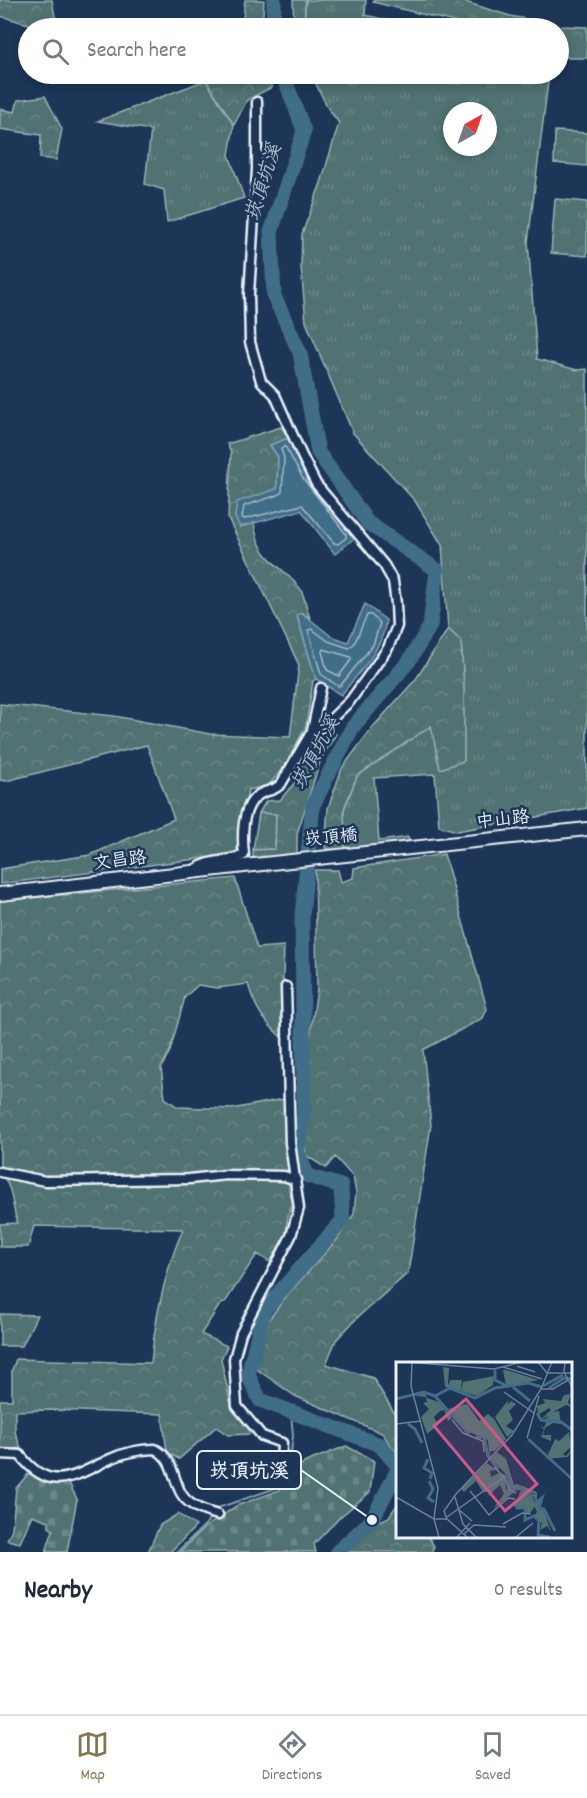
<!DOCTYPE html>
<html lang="en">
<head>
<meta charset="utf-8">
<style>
  :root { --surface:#fff; --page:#f6f6f7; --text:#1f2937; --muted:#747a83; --line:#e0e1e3; --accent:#84754c }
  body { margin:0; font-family:Dekko,"LXGW WenKai TC",sans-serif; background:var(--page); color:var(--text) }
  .compass { position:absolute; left:443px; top:102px; width:54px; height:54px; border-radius:50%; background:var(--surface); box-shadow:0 3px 9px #0003; rotate:40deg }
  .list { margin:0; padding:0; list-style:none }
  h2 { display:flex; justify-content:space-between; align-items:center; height:78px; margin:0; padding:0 24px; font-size:26px }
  h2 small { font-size:20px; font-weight:400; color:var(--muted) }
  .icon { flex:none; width:33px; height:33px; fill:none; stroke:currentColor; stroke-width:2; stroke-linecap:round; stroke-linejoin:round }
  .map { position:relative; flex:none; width:587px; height:1552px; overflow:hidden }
  .search { position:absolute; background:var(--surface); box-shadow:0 3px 9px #0003; left:18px; right:18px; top:18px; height:66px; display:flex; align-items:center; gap:15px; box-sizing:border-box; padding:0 21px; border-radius:33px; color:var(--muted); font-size:22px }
  .sheet { height:162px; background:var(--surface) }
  nav { display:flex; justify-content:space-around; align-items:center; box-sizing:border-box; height:84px; border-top:2px solid var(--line); background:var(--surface); font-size:16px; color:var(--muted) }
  nav a { display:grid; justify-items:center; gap:3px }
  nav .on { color:var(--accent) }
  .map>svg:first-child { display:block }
  .grass { fill:url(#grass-tufts); stroke:#9cb2b5; stroke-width:1.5; fill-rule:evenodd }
  .forest { fill:url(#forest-crowns); stroke:#9cb2b5; stroke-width:1.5 }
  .cemetery { fill:url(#cemetery-stones); stroke:#9cb2b5; stroke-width:1.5 }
  .water { fill:#416d87; stroke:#84a2b4; stroke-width:1.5 }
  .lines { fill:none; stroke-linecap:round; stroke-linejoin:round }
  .shore { stroke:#a5bccb; stroke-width:1.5 }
  .stream { stroke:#84a2b4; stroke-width:2 }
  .river { stroke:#416d87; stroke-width:15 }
  .minor-casing { stroke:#e8f1f8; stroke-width:13 }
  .secondary-casing { stroke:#e8f1f8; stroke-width:16 }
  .minor { stroke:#1d3557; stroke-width:8 }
  .secondary { stroke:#1d3557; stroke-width:12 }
  .labels { text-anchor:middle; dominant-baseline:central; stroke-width:5; stroke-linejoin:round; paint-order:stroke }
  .street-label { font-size:18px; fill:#e8f1f8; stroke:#1d3557 }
  .water-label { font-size:20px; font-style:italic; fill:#aec3d0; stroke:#1d3557 }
  .inset-river { fill:none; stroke:#416d87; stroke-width:3 }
  .inset-road { fill:none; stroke:#6e8097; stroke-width:1.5 }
  .view { fill:#cd598a; fill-opacity:0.15; stroke:#cd598a; stroke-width:3 }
  .inset-edge { fill:none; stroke:#e8f1f8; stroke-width:3 }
  .leader { fill:none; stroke:#e8f1f8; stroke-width:2 }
  .callout-dot { fill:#e8f1f8; stroke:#1d3557; stroke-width:2 }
  .callout { fill:#1d3557; stroke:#e8f1f8; stroke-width:2 }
  .callout-label { font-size:20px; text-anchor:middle; font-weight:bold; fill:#e8f1f8 }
</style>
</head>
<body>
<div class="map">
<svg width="587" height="1552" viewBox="0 0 587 1552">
  <defs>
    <pattern id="grass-tufts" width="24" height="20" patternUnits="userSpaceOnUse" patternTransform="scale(1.5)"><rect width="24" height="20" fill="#517272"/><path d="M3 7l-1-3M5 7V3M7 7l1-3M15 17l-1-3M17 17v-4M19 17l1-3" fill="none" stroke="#6a8787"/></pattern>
    <pattern id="forest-crowns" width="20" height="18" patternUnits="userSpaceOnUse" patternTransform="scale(1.5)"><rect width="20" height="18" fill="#517272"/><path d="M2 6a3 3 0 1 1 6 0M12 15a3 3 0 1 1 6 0" fill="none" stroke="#6a8787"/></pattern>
    <pattern id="cemetery-stones" width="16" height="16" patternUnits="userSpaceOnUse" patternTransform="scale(1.5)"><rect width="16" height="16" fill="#517272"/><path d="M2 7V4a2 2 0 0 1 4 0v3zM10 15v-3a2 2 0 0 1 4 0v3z" fill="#6a8787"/></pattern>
  </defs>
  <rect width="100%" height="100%" fill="#1d3557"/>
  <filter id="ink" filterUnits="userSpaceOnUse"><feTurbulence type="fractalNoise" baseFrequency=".0167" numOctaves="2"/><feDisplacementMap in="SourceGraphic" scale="12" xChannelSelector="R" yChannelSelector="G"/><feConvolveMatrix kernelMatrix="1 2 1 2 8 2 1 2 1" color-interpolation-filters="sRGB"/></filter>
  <g filter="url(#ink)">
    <path class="grass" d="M306 0H366L365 15 422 28H303Z
      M311 74H549L528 242 537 359 577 370 587 369V808L457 831 439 826 435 774 374 778 379 841 408 837 410 845 345 852 344 809 357 776 431 725 464 690 461 642 448 629 442 545 415 501 353 433 306 322 301 267 302 234 321 183 339 123 328 108ZM452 111H488V147H452Z
      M206 80 234 125 229 155 244 198 167 222 164 190 145 184 151 130 98 121Z
      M555 199 587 202V256L551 253Z
      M259 813H276L275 849 253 850Z"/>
    <path class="forest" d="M0 0H52L57 28H43L0 16Z
      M245 0H264L262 28H242Z
      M293 0H306L303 28H294Z
      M374 0H459L510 16 562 26 587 27V58H569L559 53 558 28H478L373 2Z
      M221 74H269L272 87 247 100 234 125 206 80Z
      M45 96 62 129 56 160 40 158 41 135 0 129V109L15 112 18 100Z
      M555 131 587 133V166L554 163Z
      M281 427 289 438 270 445 278 457 277 489 250 498 240 527 254 523C259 560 279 563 299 587 305 594 306 609 310 618L302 613 297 616 316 679 313 681 306 726 286 764 269 785 248 790 236 854 0 884V869L90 855 174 819 147 745 6 781 0 780V704L114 716 210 734 290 737 299 665 228 518 231 453 227 444Z
      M448 629 461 641 464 690V761L440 769 431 726 357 776 344 809 345 852 325 848 328 808 342 768 372 728 416 679Z
      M330 729 336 734 321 759 297 834V856L253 863V850L275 849 276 814 259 813 266 801 280 800 296 781 305 758Z
      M444 854 487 1009 483 1018 423 1050 431 1125 408 1273 359 1316 336 1340 326 1364 373 1378 398 1419V1455L382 1433 295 1396 255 1368 269 1319 288 1294 336 1241 354 1214 356 1192 353 1177 335 1157 326 1168 305 1155 306 1063 317 989 315 870H338L341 882 353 878 354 868Z
      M235 878 257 948 284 946 281 1037C263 1020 255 1008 248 984L217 988 198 985 185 997 170 1051 161 1068 165 1098 178 1107 232 1109 284 1099 289 1165V1189L293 1204 288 1215 286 1234 270 1262 257 1254 226 1301 219 1306 201 1334 227 1346 221 1359 232 1409 252 1430 250 1434 228 1435 216 1427 179 1459 167 1452 162 1414 51 1410 15 1411V1432L21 1448 0 1450V1400H12V1370L16 1359 151 1363C155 1317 165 1271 183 1229L34 1226 28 1247H0V1224L17 1223 10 1190 0 1167V901Z
      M0 1314 37 1315 22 1346H0Z
      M398 1503V1536H428L434 1546 432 1552H343L374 1524 389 1517Z
      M178 1514 196 1526 170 1552H148L160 1525Z"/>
    <path class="cemetery" d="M346 1446 374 1461 370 1492 340 1517 314 1544 316 1552H180L203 1529 236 1506 280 1490 290 1471 306 1462Z
      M29 1473 48 1481H68L77 1499 67 1552H46L53 1530 49 1527V1521L32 1515 20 1543 7 1540 12 1529 16 1488Z"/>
    <path class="water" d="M289 438 307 474 356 537 335 554 301 510 240 527 235 517 237 502 277 489 278 457 270 445Z
      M365 604 386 620C383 650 359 672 341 695L316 679 297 615 302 613 331 636 348 642Z"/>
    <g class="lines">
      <path class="shore" d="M285 446 302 477 346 534V538L338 544 334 543 302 505 245 519 242 518 244 506 278 495 282 492 284 458 281 449Z
        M367 615H371L380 623 373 645 341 685 338 686 321 674 308 630 312 629 328 641 349 648 354 644Z
        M323 649 351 657V660L339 676 327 670 322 652Z"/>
      <path class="stream" d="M177 1552 206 1524 215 1509 276 1488 285 1478 289 1468 293 1436 291 1413"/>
      <path class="river" d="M273 28 274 0
        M283 74 304 131 271 232 274 296 300 353 318 452 368 523 437 570 430 626 409 661 352 728 313 805 302 916 304 1114 297 1152 308 1176 341 1186 343 1220 264 1310 248 1375 260 1400 380 1445 398 1466
        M337 1552 372 1520 398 1469"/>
      <g class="minor-casing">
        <path id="minor" d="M257 102V170L249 294 250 342 261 381 275 395 302 456 316 484 384 565 393 581 396 604 397 626 388 648 350 701 324 726 312 731
          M194 870C213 858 226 863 244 855 242 836 241 805 260 794 269 789 273 792 281 784L312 731 321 688
          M0 1172 45 1181 189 1179 226 1175 284 1176 296 1180
          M0 1454 20 1455C50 1494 73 1477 110 1459 123 1453 141 1449 155 1449 172 1458 172 1473 179 1489 185 1505 203 1511 218 1515
          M281 1468 282 1443 262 1436 237 1406 234 1359 241 1333 291 1236 299 1208 290 1143 286 987"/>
      </g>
      <g class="secondary-casing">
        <path id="secondary" d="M0 894 244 866 587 829"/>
      </g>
      <use href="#minor" class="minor"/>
      <use href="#secondary" class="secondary"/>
    </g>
  </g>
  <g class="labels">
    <g class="street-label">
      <text transform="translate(503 821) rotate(-6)">中山路</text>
      <text transform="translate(331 839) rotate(-6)">崁頂橋</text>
      <text transform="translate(120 862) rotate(-7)">文昌路</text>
    </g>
    <g class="water-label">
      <text transform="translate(265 183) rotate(-73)">崁頂坑溪</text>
      <text transform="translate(317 754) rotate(-62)">崁頂坑溪</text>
    </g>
  </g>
  <g transform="translate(396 1362)">
    <rect width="176" height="176" fill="#1d3557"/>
    <path d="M98 14 97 23 81 34 65 29 67 20ZM71 42 83 59 92 52 98 57 110 77 99 89H94L95 95 93 90 92 78 69 68 52 47Z" fill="#517272"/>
    <path d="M47 5 53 6 52 23 55 18H66L65 29 49 25ZM107 8H110L143 18 110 24ZM29 31 31 36 43 40 56 56 52 59 48 48 44 49 38 55 42 63 31 72 25 55 33 47 27 41 31 40 30 35 19 34ZM175 32 172 40 175 45 170 43 157 50 163 49 165 62 157 61 149 66 147 73H155V79L145 75 148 68 144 63 148 66 150 60H155L148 58 153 54 145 57 155 48 153 46 142 53 141 44 149 41 147 37 165 39 168 33ZM113 37 111 43 115 39 120 42 113 49 117 58 110 64 118 69 111 75 99 55ZM173 70 175 85 167 92 170 94 175 88 172 95 150 97 159 77 163 79ZM101 90 110 97 118 123 121 122 141 130V140L138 131 127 133V126L114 127 112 114 95 97ZM91 101 100 108 94 109 95 115 103 111 109 116 110 127 117 131 97 147 108 132 104 123 91 135 94 130H87L80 119 68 130 65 127ZM144 135 147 140 143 146 148 149 155 170 151 164 144 168 146 160 141 163 144 159 138 154 141 150 136 139 141 141Z" fill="#517272"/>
    <path d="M125 127 126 134H136L140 143 134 151H128L129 145H119Z" fill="#517272"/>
    <path class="inset-river" d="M99 8V18L113 25M147 24 167 13M117 25 134 39M153 26 168 16 176 17M39 34 73 72M39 34 54 26 79 36 99 26 132 21 146 25M0 37 28 30 39 34M141 51 145 58 165 60 176 68M12 62 19 67 26 81M80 75H88L92 94 102 107M132 77 176 117M32 97 28 106 36 111 34 117M106 113 112 115 114 128 127 126V134L138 133 141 140 146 136 143 146 148 147 159 169M33 119 37 127 32 136 38 140M118 140 121 146H129V158L138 154 143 159 142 173 154 175"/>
    <path class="inset-road" d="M10 0 98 7 126 0M16 0 15 24 42 126 38 157 43 175M142 0 151 11H176M169 0 168 10 176 25M121 4 139 10M107 5 146 17M145 27H157L172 18M108 30 138 51M56 58 67 71 87 79 88 90M0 62 25 59M131 76 143 34M98 105 109 116 113 128 120 131M74 129 79 135 108 115M0 135 38 157H51L48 149 60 132 116 73 145 27 156 0M59 135 67 162 80 175M62 147 76 159M51 155 79 135 93 153 112 136 119 137M51 157 71 175M107 162 126 151 135 152M68 172 78 163 110 165M61 175 74 161M120 175 137 161"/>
    <path class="view" d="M70 37 141 122 109 149 38 64Z"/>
    <rect width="176" height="176" class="inset-edge"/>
  </g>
  <path class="leader" d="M372 1520L301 1470"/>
  <circle class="callout-dot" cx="372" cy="1520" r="6"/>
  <rect class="callout" x="197" y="1451" width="104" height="38" rx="6"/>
  <g class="callout-label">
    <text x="249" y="1477">崁頂坑溪</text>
  </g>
</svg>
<svg class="compass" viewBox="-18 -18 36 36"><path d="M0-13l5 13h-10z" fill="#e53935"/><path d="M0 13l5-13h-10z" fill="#747a83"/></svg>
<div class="search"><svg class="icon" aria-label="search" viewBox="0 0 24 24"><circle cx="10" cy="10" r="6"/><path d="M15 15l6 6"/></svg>Search here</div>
</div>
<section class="sheet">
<h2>Nearby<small>0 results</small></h2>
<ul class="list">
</ul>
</section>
<nav>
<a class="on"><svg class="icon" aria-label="map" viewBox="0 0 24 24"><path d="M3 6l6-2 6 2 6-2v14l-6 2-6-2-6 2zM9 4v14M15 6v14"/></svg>Map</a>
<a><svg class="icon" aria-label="directions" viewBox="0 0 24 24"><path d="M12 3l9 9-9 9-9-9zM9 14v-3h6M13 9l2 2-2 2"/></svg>Directions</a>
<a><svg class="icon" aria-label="saved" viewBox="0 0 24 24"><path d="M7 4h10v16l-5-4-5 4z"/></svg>Saved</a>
</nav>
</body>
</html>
